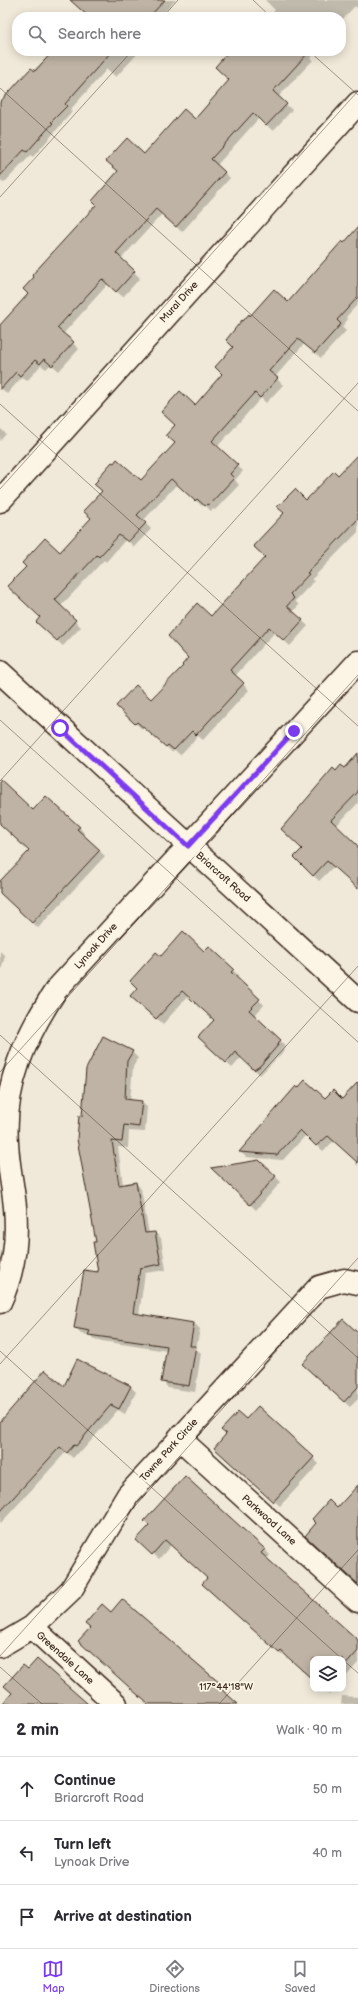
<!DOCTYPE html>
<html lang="en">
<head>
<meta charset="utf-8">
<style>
  :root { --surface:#fff; --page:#f2f2f3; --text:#2b2b33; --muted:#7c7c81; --line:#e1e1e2; --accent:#7c3aed }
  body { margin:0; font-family:"Balsamiq Sans",sans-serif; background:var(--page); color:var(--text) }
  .controls { position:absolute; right:12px; bottom:12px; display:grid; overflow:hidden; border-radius:8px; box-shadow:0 2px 10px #0003 }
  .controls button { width:36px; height:36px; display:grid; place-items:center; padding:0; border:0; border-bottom:1px solid var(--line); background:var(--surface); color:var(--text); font:20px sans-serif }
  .stop { position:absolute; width:12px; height:12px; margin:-9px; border:3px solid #7c3aed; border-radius:50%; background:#fff }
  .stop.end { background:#7c3aed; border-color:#fff; box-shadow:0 1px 4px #0008 }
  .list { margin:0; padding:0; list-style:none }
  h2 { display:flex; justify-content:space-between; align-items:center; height:52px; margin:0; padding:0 16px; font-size:17px }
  h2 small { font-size:13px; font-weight:400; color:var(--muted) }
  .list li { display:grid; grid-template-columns:26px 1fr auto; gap:12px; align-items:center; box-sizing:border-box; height:64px; padding:0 16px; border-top:1px solid var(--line) }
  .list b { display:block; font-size:15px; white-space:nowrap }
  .list p { margin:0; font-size:13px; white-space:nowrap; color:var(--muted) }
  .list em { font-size:13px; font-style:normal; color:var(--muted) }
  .icon { flex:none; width:22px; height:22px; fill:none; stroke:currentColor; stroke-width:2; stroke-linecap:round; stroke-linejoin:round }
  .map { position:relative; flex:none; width:358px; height:1704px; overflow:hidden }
  .search { position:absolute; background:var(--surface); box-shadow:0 2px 10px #0003; left:12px; right:12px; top:12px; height:44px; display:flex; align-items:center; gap:10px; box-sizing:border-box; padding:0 14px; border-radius:16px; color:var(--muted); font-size:15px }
  .sheet { height:244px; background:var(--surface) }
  nav { display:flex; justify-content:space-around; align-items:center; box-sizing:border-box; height:56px; border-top:1px solid var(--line); background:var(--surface); font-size:11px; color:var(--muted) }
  nav a { display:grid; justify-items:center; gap:2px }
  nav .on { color:var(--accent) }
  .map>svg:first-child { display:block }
  .shadow { fill:#0003 }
  .building { fill:#beb3a4; stroke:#3b2a1e }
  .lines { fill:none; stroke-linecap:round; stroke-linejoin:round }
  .street-casing { stroke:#3b2a1e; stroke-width:25 }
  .street { stroke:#fcf5e5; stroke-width:22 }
  .route { stroke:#7c3aed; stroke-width:5 }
  .ticks { fill:none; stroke:#3b2a1e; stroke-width:1; stroke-opacity:0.45 }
  .labels { text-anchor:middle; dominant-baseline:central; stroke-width:3.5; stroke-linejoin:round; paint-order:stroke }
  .street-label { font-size:10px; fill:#3b2a1e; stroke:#fcf5e5 }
  .ticks-label { font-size:10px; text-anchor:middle; fill:#3b2a1e; stroke:#fcf5e5; stroke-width:3.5; stroke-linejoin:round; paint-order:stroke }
</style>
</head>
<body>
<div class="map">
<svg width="358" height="1704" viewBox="0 0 358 1704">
  <rect width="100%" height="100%" fill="#f0e9d9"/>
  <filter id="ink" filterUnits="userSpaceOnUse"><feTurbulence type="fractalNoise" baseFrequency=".025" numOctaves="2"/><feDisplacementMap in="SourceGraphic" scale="8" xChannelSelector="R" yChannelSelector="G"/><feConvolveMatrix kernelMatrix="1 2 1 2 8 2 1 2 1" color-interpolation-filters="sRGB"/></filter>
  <g filter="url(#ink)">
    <path class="shadow" d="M71 0H176L160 17H89Z
      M265 0H358V9L355 6 341 21V17H269L275 10Z
      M54 51H140L116 77 107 69 70 110 72 112 33 157 31 155 4 183 0 181V102Z
      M231 51H317L310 58 313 60 278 97 292 110 273 131 259 118 217 165 230 178 182 232 162 214 121 259 140 278 123 297 108 284 63 334 79 349 59 371 51 364 46 369 41 365 27 381 22 377 7 394 0 387V326L29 294 144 155 195 120 230 81Z
      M358 228V304L346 317 348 319 342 327 346 331 321 358 304 344 275 377 283 385 266 403 261 398 217 447 243 471 235 480 239 485 215 510 213 509 211 511 204 504 202 506 177 484 143 521 151 529 134 547 126 539 106 562 104 560 60 607 81 627 63 646 43 628 42 618 60 553 92 519 141 482 176 444 195 407 223 375 243 322 250 317 288 303Z
      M0 428 6 434 0 441Z
      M358 455V532L312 579 314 581 295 601 299 605 293 612 308 626 290 646 275 632 235 676 249 690 203 740 198 736 180 755 175 750 172 752 144 727 142 729 123 712 151 700 184 666 211 617 266 557 306 501 338 476Z
      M345 770 358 772V803L336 826 358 847V888L334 866 319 881 295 857 303 849 336 772Z
      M0 780 33 811 79 827 84 833 82 835 105 856 38 928 0 892V882L30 851 0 823Z
      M0 951 5 956 0 974Z
      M204 952 233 970 239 976 236 978 264 1005 254 1016 286 1046 283 1050 284 1051 260 1075 242 1057 232 1068 200 1037 215 1020 188 996 163 1024 137 1001 138 988 161 957Z
      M132 1052 138 1058 133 1067 130 1101 141 1102 147 1107 145 1132 129 1131 128 1148 118 1147 123 1185 136 1183 141 1189 149 1234 155 1233 161 1238 166 1270 145 1273 139 1315 194 1323 200 1329 196 1349 201 1353 195 1392 168 1388 163 1382 167 1351 95 1340 90 1335 81 1334 75 1328 99 1273 83 1117Z
      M358 1088V1166L356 1164 357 1162 334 1141 323 1151 306 1135 283 1160 246 1157 240 1152 325 1100 342 1101Z
      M259 1161 281 1182 256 1210 213 1169Z
      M358 1334V1399L350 1407 309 1370Z
      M130 1386 136 1392 125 1414 118 1410 82 1451 80 1450 73 1458 66 1452 0 1524V1423L64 1388Z
      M246 1420 313 1458 319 1464 280 1506 221 1453Z
      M185 1477 265 1550 270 1555 267 1559 358 1641V1663L343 1680V1659H313V1680L286 1655H281L209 1590 208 1579 171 1545 159 1559 138 1540 150 1526Z
      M122 1601 222 1686 227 1692 225 1694 236 1704H148L111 1613Z
      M323 1689H335L329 1695Z
      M342 1696 358 1697V1704H341Z"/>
    <path class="building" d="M70 0H165L149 17H89Z
      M53 51H112L65 104 67 106 51 122 53 123 27 152 24 150 0 176V102L31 68 35 71Z
      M229 51H305L308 53 273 91 287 104 266 126 253 113 211 159 225 172 176 227 156 209 116 253 135 271 116 292 102 279 57 328 74 342 52 366 44 359 40 364 35 360 20 376 16 372 0 390V325L28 294 23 289 34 277 32 275 96 205 92 201 118 171 106 161 127 138 144 154 184 109 195 119 229 80 215 67Z
      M358 227V297L337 320 341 324 315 353 298 339 269 371 278 378 260 398 255 393 212 441 238 465 230 474 234 478 209 505 207 504 205 506 197 499 195 501 171 479 137 515 146 523 128 542 119 535 99 557 97 555 55 600 76 620 57 641 36 622 40 617 7 586 26 567 22 563 45 538 60 552 91 518 83 511 102 491 94 484 98 480 97 479 112 462 114 463 117 459 141 480 175 443 166 435 175 425 161 412 180 391 195 405 222 374 215 367 233 347 226 340 242 320 243 321 249 314 250 316 274 289 288 302 342 241 344 243Z
      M358 454V519L307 573 309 574 290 594 294 598 287 606 303 620 284 641 269 627 230 670 244 683 196 735 192 731 174 750 168 745 166 747 137 722 135 724 116 706 136 685 151 699 183 666 182 665 188 658 168 636 197 603 211 616 265 557 253 546 284 513 277 507 295 489 306 500 334 471 338 475Z
      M358 753V792L331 820 358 846V889L327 861 313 876 294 857 302 849 281 829 333 768 336 771 341 765 345 768Z
      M0 779 33 810 46 796 80 827 77 829 100 850 32 923 0 893V881L29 851 0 824Z
      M183 931 204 951 209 946 234 969 231 972 260 999 249 1010 281 1040 278 1043 279 1044 260 1066 254 1070 235 1052 226 1063 198 1037 214 1020 182 991 156 1019 130 996 137 988 130 981 156 952 161 956Z
      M103 1036 133 1051 127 1061 125 1099 142 1101 139 1127 124 1125 122 1142 112 1141 119 1185 136 1182 145 1233 155 1232 161 1264 140 1268 133 1313 194 1323 190 1346H196L189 1386 161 1382 167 1346 88 1335 90 1331 74 1328 84 1270 98 1272 93 1242H96L77 1139 79 1116H82L86 1069Z
      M305 1080 325 1098 333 1090 342 1099 358 1082V1163L328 1136 316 1146 300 1130 277 1155 239 1152 296 1086 298 1088Z
      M259 1160 276 1176 250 1205 211 1168Z
      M343 1319 358 1333V1387L344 1402 302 1364Z
      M77 1359 131 1386 119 1409 111 1405 76 1446 74 1445 67 1453 60 1447 0 1512V1422L45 1370 64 1386Z
      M258 1406 314 1457 273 1502 214 1448 226 1434 221 1430 238 1412 246 1419Z
      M185 1476 265 1549 261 1553 358 1640V1651L343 1668V1659H313V1680L281 1651 279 1653 202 1584 207 1578 165 1540 152 1555 136 1540 149 1526 144 1521Z
      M358 1485V1584L305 1536 316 1523 312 1519 329 1500 337 1508Z
      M122 1599 222 1685 220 1688 238 1704H148L119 1678 78 1641 90 1628 85 1624 102 1604 111 1612Z
      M37 1659 88 1704H2L12 1693 4 1686 23 1665 28 1669Z"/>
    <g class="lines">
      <g class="street-casing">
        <path id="street" d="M0 501 358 103
          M0 672 358 1001
          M0 1302C14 1272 18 1240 15 1207 13 1186 8 1165 7 1143 3 1086 25 1037 56 990L358 662
          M179 1438 358 1601
          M32 1627 116 1704
          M0 1646 32 1627 71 1590 128 1495 319 1287 344 1280 358 1283"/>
      </g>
      <use href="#street" class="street"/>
    </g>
  </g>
  <g class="lines" filter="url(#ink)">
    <path class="route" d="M60 728 188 846 294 731"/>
  </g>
  <path class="ticks" d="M253 0 271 17M163 17 178 0M309 51 358 95M0 88 358 411M0 197 132 51M0 404 358 726M0 489 358 91M0 720 358 1042M0 781 358 383M0 1035 358 1358M0 1072 358 675M0 1351 342 1659M0 1364 358 966M0 1656 358 1258M343 1660 358 1673M0 1667 42 1704M219 1704 358 1550"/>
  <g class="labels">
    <g class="street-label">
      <text transform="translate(179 302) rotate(-48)">Mural Drive</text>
      <text transform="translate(223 877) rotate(42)">Briarcroft Road</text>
      <text transform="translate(96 946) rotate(-48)">Lynoak Drive</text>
      <text transform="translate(169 1450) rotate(-48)">Towne Park Circle</text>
      <text transform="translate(269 1520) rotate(42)">Parkwood Lane</text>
      <text transform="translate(65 1658) rotate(42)">Greendale Lane</text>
    </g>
  </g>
  <g class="ticks-label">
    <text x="226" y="1690">117°44'18"W</text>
  </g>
</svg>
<div class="controls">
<button><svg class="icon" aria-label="layers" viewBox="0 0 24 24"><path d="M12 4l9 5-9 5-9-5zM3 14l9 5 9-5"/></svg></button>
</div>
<div class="stop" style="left:60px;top:728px"></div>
<div class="stop end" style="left:294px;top:731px"></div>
<div class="search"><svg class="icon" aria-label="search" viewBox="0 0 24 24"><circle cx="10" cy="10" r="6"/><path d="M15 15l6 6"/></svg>Search here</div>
</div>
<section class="sheet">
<h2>2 min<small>Walk · 90 m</small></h2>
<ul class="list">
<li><svg class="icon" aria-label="ahead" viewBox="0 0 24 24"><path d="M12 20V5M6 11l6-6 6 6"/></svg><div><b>Continue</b><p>Briarcroft Road</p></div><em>50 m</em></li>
<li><svg class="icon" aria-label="left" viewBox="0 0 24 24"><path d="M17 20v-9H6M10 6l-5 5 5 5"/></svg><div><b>Turn left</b><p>Lynoak Drive</p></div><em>40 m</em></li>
<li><svg class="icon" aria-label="arrive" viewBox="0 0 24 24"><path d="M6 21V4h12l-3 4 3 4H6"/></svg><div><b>Arrive at destination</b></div></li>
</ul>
</section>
<nav>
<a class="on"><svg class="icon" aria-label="map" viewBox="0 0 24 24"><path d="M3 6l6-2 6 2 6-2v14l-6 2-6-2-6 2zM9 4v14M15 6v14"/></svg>Map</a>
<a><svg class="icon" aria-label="directions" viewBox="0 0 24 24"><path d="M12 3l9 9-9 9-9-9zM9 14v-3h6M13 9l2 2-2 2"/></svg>Directions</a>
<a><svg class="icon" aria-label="saved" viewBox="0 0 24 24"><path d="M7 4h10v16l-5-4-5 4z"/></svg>Saved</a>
</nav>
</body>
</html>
